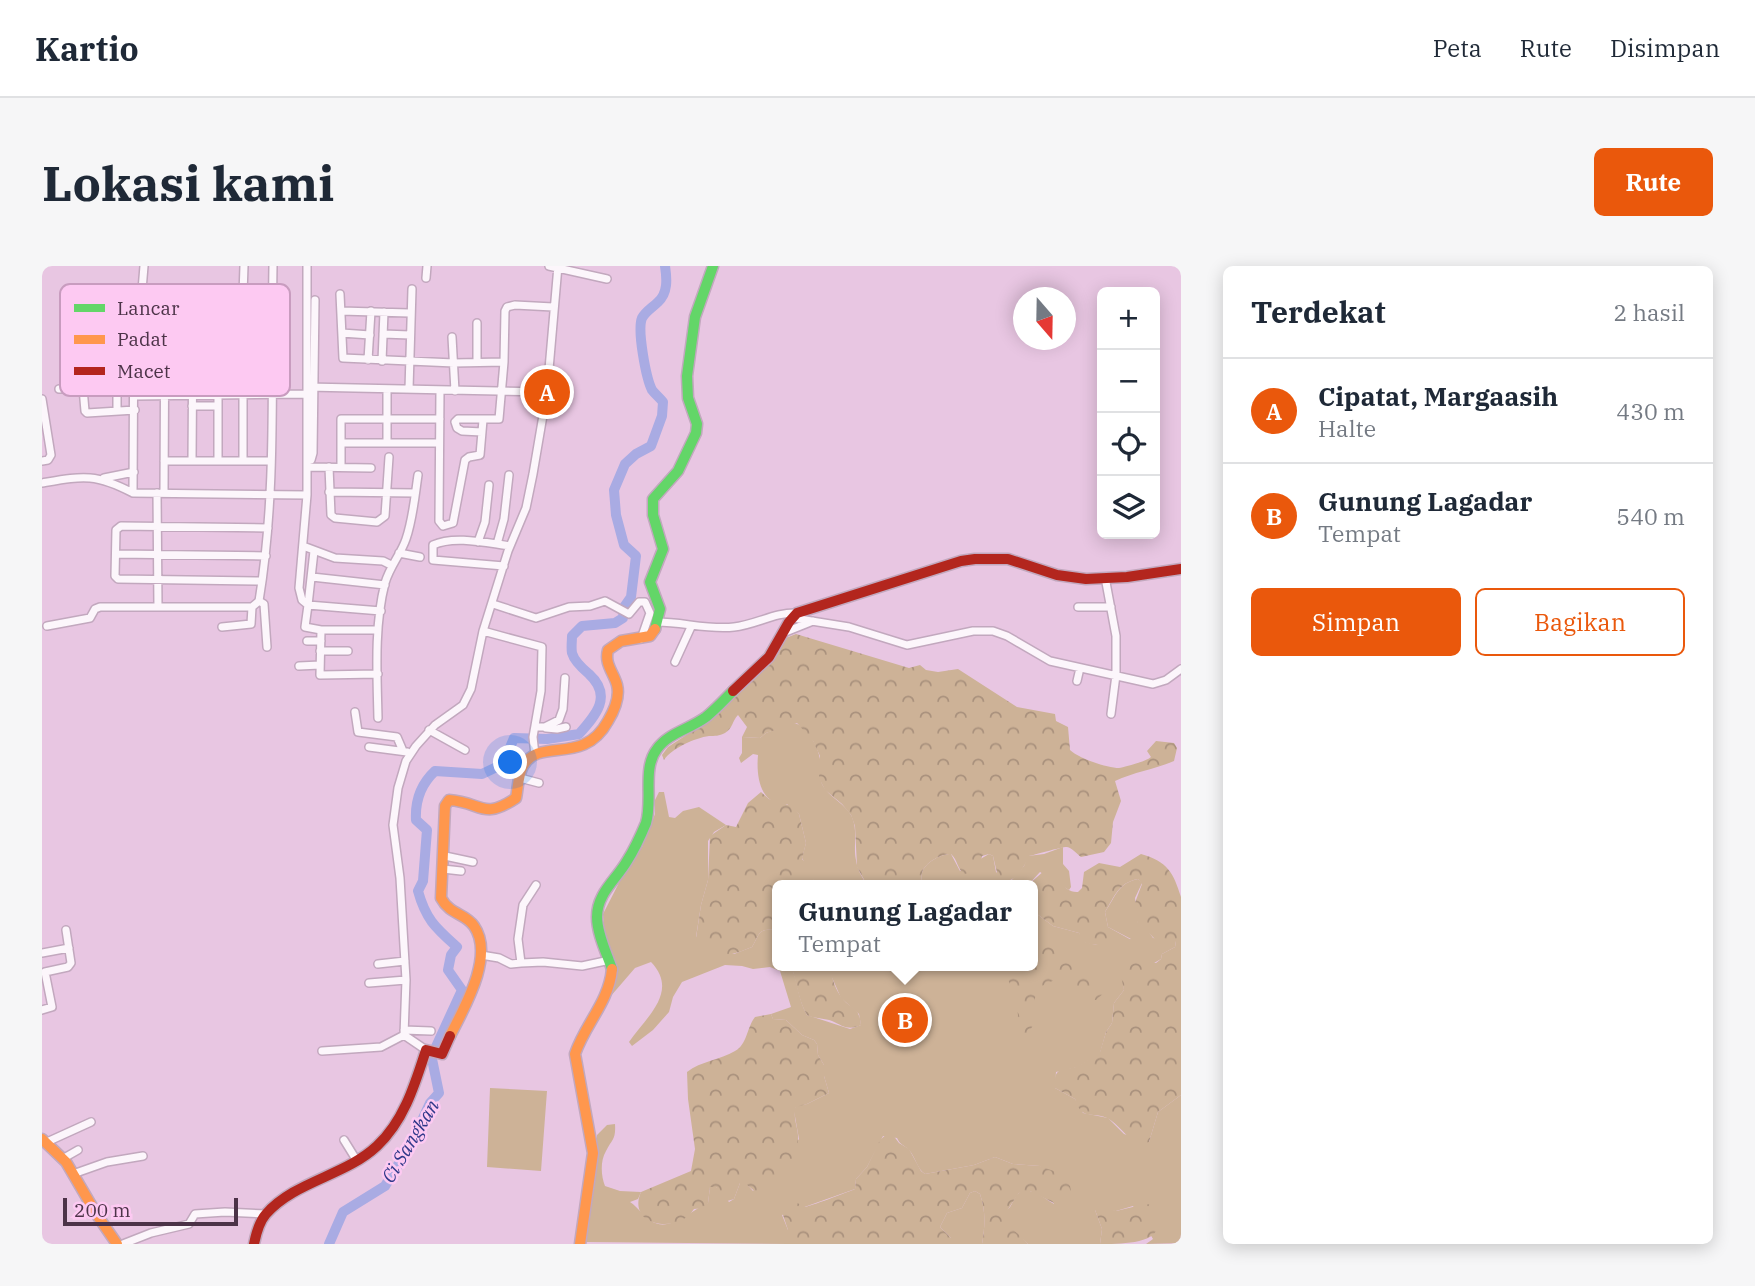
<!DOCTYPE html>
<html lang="id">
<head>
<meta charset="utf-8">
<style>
  :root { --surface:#fff; --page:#f6f6f7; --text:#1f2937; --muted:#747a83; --line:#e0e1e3; --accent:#ea580c }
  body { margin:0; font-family:"IBM Plex Serif",serif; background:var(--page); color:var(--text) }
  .controls { position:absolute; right:21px; top:21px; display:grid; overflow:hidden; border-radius:10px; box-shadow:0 4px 18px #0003 }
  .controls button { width:63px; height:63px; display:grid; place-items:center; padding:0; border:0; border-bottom:2px solid var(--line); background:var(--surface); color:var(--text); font:35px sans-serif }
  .compass { position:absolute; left:971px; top:21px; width:63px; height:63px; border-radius:50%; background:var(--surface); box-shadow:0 4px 18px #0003; rotate:160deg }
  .scale { position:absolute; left:21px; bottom:18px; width:175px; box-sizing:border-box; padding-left:7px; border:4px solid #4c3348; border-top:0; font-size:19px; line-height:24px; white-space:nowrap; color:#4c3348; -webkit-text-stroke:5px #fdc9f2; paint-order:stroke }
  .you { position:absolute; left:469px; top:497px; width:24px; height:24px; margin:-18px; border:5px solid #fff; border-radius:50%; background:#1a73e8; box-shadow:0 0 0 10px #1a73e833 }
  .badge { display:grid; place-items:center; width:46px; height:46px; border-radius:50%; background:var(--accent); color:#fff; font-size:23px; font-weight:700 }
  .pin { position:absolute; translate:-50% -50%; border:4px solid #fff; box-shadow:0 2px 7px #0006 }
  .popup { position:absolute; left:730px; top:614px; width:266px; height:91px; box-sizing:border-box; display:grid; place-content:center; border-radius:10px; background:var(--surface); filter:drop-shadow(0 2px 5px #0005); font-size:23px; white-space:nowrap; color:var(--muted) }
  .popup b { font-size:26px; color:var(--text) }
  .popup::after { content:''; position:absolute; left:50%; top:100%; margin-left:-14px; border:14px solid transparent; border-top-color:var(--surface) }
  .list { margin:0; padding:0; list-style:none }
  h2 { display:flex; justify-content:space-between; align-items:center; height:91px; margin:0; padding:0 28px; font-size:30px }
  h2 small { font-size:23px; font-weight:400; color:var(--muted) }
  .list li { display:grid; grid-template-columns:46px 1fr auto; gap:21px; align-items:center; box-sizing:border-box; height:105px; padding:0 28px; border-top:2px solid var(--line) }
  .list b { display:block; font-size:26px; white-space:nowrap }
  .list p { margin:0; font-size:23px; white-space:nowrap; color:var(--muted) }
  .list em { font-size:23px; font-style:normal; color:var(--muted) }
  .actions { display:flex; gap:14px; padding:21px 28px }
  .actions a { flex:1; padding:16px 0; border:2px solid var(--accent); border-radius:10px; text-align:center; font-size:24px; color:var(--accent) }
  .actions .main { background:var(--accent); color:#fff }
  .icon { flex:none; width:38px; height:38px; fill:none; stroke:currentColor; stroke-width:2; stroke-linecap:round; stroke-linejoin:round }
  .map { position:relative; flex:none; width:1139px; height:978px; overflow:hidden; border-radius:10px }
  header { display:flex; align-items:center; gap:42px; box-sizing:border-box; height:98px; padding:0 35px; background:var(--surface); border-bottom:2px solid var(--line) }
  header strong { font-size:33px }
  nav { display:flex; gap:38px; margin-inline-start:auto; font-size:24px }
  .intro { display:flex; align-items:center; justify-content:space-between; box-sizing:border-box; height:168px; padding:0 42px }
  h1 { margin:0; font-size:49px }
  .button { padding:18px 32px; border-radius:10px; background:var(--accent); color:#fff; font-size:24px; font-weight:700 }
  main { display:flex; gap:42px; padding:0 42px }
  aside { flex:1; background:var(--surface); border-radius:10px; box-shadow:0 4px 18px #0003 }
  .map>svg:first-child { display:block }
  .grass { fill:#cdb297 }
  .forest { fill:url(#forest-crowns) }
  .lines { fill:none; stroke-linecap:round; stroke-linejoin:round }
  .river { stroke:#a9abe3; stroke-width:10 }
  .street-casing { stroke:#c2a8be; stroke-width:10 }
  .fast-casing { stroke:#c2a8be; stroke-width:13 }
  .slow-casing { stroke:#c2a8be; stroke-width:13 }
  .jam-casing { stroke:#c2a8be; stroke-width:13 }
  .street { stroke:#fcf6fb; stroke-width:7 }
  .fast { stroke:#63d668; stroke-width:10 }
  .slow { stroke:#ff974d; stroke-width:10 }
  .jam { stroke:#b3261e; stroke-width:10 }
  .labels { text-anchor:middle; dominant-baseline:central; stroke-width:5; stroke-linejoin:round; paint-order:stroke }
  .water-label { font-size:19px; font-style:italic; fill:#2f3889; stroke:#fdc9f2 }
  .key { fill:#fdc9f2; stroke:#c89cbf; stroke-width:2 }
  .key-label { font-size:19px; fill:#4c3348 }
</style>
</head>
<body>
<header>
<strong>Kartio</strong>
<nav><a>Peta</a><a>Rute</a><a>Disimpan</a></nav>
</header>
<div class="intro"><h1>Lokasi kami</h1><a class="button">Rute</a></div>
<main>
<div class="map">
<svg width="1139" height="978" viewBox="0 0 1139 978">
  <defs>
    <pattern id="forest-crowns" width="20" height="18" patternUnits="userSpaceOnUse" patternTransform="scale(1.75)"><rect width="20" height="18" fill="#cdb297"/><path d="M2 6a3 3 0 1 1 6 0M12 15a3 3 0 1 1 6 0" fill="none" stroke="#a9917d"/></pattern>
  </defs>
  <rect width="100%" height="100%" fill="#e8c6e2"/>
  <path class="grass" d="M750 457C764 457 776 480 778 493 779 500 777 508 779 515 783 530 803 536 810 551 816 565 811 580 814 594 815 603 820 611 825 619H784L772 615 760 592 764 577 757 548 745 538C718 540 714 510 716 489L711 488 699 497 697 492 700 487V471L718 472 724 467Z
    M617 526H622L627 551 633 552 641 545 657 541 684 559 672 566 666 575V614L659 639 654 671 692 688 710 681C719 666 715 663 735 664V700H749C756 716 756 734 765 749L808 763 819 759 817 748 799 732 788 707 789 700H991V645L1011 660 1037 667 1043 676 1054 679 1089 673 1066 661 1063 646C1074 630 1076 617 1096 613L1100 617 1093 632 1096 657 1105 663 1111 672 1134 675 1133 681 1120 688 1119 693 1081 715 1082 724 1072 737 1070 757 1064 766 1058 787 1036 801 1014 806 1013 822 1033 833 1041 847 1066 852 1082 868 1107 876 1116 846 1139 829V977L1104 978 1111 973 1091 940 1074 945 1053 944 1060 963 1058 978H986C979 970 966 966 962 955 960 949 964 945 968 941 971 937 973 930 977 927 987 919 1003 933 1012 938L998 900 971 898 953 891 932 899 883 908C875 903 874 892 867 884 862 879 858 879 855 872L841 870 825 901 814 913 813 923 740 949 746 964V978L544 976 543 962 552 921 555 869 565 859 573 858C574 874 570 873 564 885 558 895 559 910 563 920L578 925 599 926 596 933 588 936C596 941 601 950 609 955 628 967 649 944 666 937L668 921H674L687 936 692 933 698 917H704L711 925 757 873 752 845 754 840 765 838 787 827 782 810V799L776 789 775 778 772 774 760 769 744 754 731 753 729 748 749 741 738 705 728 701 711 703 700 700 683 699 640 716 631 731 627 746 611 764 590 780 587 776C603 752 638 726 609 696L593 702 568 731 561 648 581 609 600 581 613 548V534Z
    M1021 581V598L1027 605 1029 621 1027 624 998 606 986 619H880C880 615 879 611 880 607 883 596 899 588 909 588L918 605 947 588 951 590 954 606 968 616 982 600 986 590 1002 588Z
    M448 822 505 825 499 905 445 901Z
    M933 925 938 928C944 945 943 961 940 978H909V972L898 961 905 947 920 942 928 927Z"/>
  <path class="forest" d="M754 368 867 402 878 399 884 404 896 406 916 403 975 441 1013 448 1014 455 1026 461 1028 484C1036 492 1065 502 1077 502 1083 501 1105 495 1109 491L1105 485 1114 475 1132 477 1135 482 1132 495C1114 503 1092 506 1073 515L1079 535 1071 556 1069 577 1062 586 1039 591C1035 588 1030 582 1025 581 1023 580 991 589 987 590 982 602 972 619 957 615L951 590 947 588 940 590 937 605 922 608C915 603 916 594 909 588 899 588 883 596 880 607 879 611 880 615 880 619H825L815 601 813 560 809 549 800 538 783 524 777 512 778 490 771 475 755 457 724 467 718 472 700 471 705 461 696 449C690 455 691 462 683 467 677 470 673 470 667 470 653 472 630 482 622 494L620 489 626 481 652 464 724 401 736 388 744 372Z
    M719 526 727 533 750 540 757 548 764 577 760 593 770 604 772 615 784 619H735V664C715 663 719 666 710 681 687 691 670 694 654 672L659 639 666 614 668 570 684 559 694 561 706 537Z
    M1099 588C1126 596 1131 606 1139 631V829L1116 846 1107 876 1095 879C1086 872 1075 857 1065 852 1048 845 1040 855 1033 833L1013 822C1011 797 1023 807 1038 799 1045 795 1051 790 1058 786L1064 766 1070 757 1072 737 1082 724 1079 710 1082 700 1097 694 1114 697 1119 693 1120 688 1133 681 1134 675 1118 677C1109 671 1106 663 1096 658L1091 642 1100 618 1096 613C1076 617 1073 630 1063 646L1066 661 1093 676 1092 681C1086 682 1048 679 1044 677 1039 674 1039 672 1037 667L1011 660 991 645V619H986L1003 604C1017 607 1020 627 1036 626L1040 622 1042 606 1057 597 1078 601Z
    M991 674 1020 681 1056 712 1063 720V726L1054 734H1049L1016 713C1001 718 991 723 993 741 994 747 995 746 994 752 993 758 989 763 985 767L971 766 976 750 975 739 964 707 969 700H991Z
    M749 700H789C788 709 794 725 800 732 809 744 817 739 819 759 806 765 801 760 790 755 782 752 773 753 765 749 756 734 755 716 749 700Z
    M729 748 731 753 744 754 760 769 772 774 775 778 776 789 782 799V810L787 827 765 838 754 841C750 852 757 862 756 874 755 898 742 924 716 928L704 918 698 917 692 933 682 936 674 921H668L666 937 663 942 652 943C636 969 584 960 599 926L649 905 653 883 646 833 645 806C659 795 678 794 693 785 705 779 705 761 713 751Z
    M846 867 851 869 857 877 867 883 879 905 883 908 932 899 953 891 971 898 998 900 1017 907 1028 920 1030 930 1018 940 988 925 977 927C952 962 963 952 986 978H940C943 961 944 945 938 928L933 925 928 927 920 942 905 947 898 961 909 972V978H746V964L739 943 743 939 753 935C754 936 761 941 763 941 766 941 806 926 813 923L814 913 825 901 838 874Z
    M1103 938 1112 939C1115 947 1116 953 1115 961 1114 978 1076 978 1058 978L1060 963 1053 944 1057 940 1074 945Z"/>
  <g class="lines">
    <path class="river" d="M287 978 301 946 343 920 369 878 388 837 397 827 390 793 392 785 420 724 406 704 409 689 415 681C394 662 384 654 376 625L381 615 385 564 374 554C373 535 379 518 393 505L440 508 461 498 472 472 505 473 537 468C554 449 571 430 547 408 541 403 532 394 530 387 529 382 530 375 530 370L540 360 573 357 581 352 582 341 589 331 594 290 582 279 574 249 572 224 583 198 594 188 609 180 620 150 621 136C618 132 613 128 610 124 604 112 595 64 600 52 604 45 610 42 616 36 626 27 625 13 623 0"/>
    <g class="street-casing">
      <path id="street" d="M265 0V229L257 322 260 334 266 339 263 361 279 364 278 409 336 408
        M507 0 565 13
        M384 12 385 0
        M100 24 201 28V195
        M100 24 102 0
        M43 26 75 24 93 27
        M201 28 202 0
        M298 28 301 92 412 97 462 96
        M299 45 367 47
        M123 56H202
        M435 57V96
        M300 67 328 69
        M341 68 368 69
        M410 71 413 125
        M57 86 66 87 69 101 75 106V145
        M326 94 329 45
        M340 95 342 46
        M34 108 92 106
        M265 121 505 126
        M41 122 43 145 45 147 93 144
        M17 123 75 121
        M367 123 370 23
        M398 124 397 255 401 260 411 257 423 194 427 191 438 189 441 154
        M93 130 265 128
        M0 133 9 189 6 194 0 195
        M150 140H176
        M440 166 420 165 415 162 413 156 416 153H457L462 96 463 45 465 41 473 39 511 41
        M345 176V123
        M299 177H397
        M265 194H269L271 187 273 34
        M122 195H228
        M150 195 151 56
        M176 195V56
        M265 201 329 202
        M287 201 289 249 293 252 335 256 343 250 347 191
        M299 201V153H398
        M62 212 92 206
        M0 217C41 210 53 207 91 227L265 229
        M287 226 373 227
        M91 227 92 30 93 27 100 24
        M115 227 116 341
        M122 227 123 26
        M436 276 443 256 447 219
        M455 278 462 253 467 209
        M261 280 293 292 341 295 349 299
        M272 285 266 339 339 345
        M357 287 378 291
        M74 288 224 290
        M462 300 391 294V279C412 269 445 277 468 280
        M270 311 343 319
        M1063 311 1074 370V409L1069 448
        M220 315 76 313 73 310 74 264 79 260 226 262
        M217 335 222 338 225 381
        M451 338 494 352 527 341 548 340 563 335 587 348 597 336H603L608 347 599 373
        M1036 341H1069
        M751 352 807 361 865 379 931 365H951L965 370 1008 395 1111 418 1124 414 1139 403
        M615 356C641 356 666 364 692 361 713 359 733 346 755 347
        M5 360 48 352 53 343 58 341H210L217 335C235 227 229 110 231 0
        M180 361 209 358 210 341
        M279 364H336
        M441 365 500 381 499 425 491 471 493 489
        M741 367 771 355
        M265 375H279
        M278 385H306
        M633 396 649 361
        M257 400 278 399
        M1035 415 1038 402
        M313 446 316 466 355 471 361 485
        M336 452C335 408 332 360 343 317 348 300 359 288 364 273 371 253 373 229 376 209
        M493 461H503L517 454 521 443 523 412
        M504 462 515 463 524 461
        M387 464 423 484
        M327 481 365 486
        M478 512 497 517
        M403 590 431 596
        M401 603 419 605
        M0 687 27 682
        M439 689 457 692 469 698 479 697 476 673 481 639 494 619
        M479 697 501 696 540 700 568 694
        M336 698 363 695
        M327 717 364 714
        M0 744 10 741 3 706 26 701 29 697 24 664
        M362 764 389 765
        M384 784 362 769 364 714 358 612 351 559 356 522 364 495 374 480 393 459 421 439 429 423 441 365 466 285 484 242 491 208 505 126 516 0
        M280 785 339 781 362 769
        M302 874 315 895
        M5 876 49 856
        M22 892 36 884
        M31 908 65 896 101 890
        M81 978 109 967 147 958 153 948 183 946 225 948"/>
    </g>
    <g class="fast-casing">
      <path id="fast" d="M613 363 618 343 608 316 621 283 611 249V233L636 205 654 167 655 158 646 132 645 110 653 51 671 0
        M570 703C565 688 555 668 555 651 555 627 574 614 585 595 592 584 599 569 604 557 611 534 600 502 615 483 626 467 648 463 664 451 674 443 682 434 691 425"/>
    </g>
    <g class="slow-casing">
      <path id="slow" d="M408 770C422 742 453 690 432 660 423 647 408 649 399 632L403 540 407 534C440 536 440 555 474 532 476 522 476 509 481 500 498 470 541 501 566 455 572 445 578 431 575 419 572 407 562 398 566 384L579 375 608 370 613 363
        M0 873 24 896 55 949 75 978
        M538 978 551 887 533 788C543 758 567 736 570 703"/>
    </g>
    <g class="jam-casing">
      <path id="jam" d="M691 425 727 391 747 356 755 347 919 295 933 293H966L1015 309 1044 313 1085 311 1139 303
        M212 978C214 968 217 956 224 948 253 915 303 910 335 880 362 855 373 818 384 784L400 788 408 770"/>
    </g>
    <use href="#street" class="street"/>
    <use href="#fast" class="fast"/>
    <use href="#slow" class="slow"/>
    <use href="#jam" class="jam"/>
  </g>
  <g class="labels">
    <g class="water-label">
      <text transform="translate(368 875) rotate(-59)">Ci Sangkan</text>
    </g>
  </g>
  <rect x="18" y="18" width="230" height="112" rx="10" class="key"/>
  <rect x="32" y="38" width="31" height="8" fill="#63d668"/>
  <rect x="32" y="69" width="31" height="9" fill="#ff974d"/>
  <rect x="32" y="101" width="31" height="8" fill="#b3261e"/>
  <g class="key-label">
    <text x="75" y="49">Lancar</text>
    <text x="75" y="80">Padat</text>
    <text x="75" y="112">Macet</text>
  </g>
</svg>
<div class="controls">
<button>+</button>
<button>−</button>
<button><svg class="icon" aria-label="locate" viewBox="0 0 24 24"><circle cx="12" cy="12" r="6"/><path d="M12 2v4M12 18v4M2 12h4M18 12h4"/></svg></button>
<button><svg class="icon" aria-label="layers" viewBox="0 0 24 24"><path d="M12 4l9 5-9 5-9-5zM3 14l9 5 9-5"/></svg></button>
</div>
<svg class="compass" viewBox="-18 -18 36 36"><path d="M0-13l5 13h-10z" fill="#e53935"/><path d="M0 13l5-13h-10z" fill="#747a83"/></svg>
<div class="scale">200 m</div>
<div class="you"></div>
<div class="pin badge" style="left:505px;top:126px">A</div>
<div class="pin badge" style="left:863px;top:754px">B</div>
<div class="popup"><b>Gunung Lagadar</b>Tempat</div>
</div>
<aside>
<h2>Terdekat<small>2 hasil</small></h2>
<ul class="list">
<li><span class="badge">A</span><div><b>Cipatat, Margaasih</b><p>Halte</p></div><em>430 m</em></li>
<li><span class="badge">B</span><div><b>Gunung Lagadar</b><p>Tempat</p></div><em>540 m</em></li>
</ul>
<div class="actions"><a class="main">Simpan</a><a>Bagikan</a></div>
</aside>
</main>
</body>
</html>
